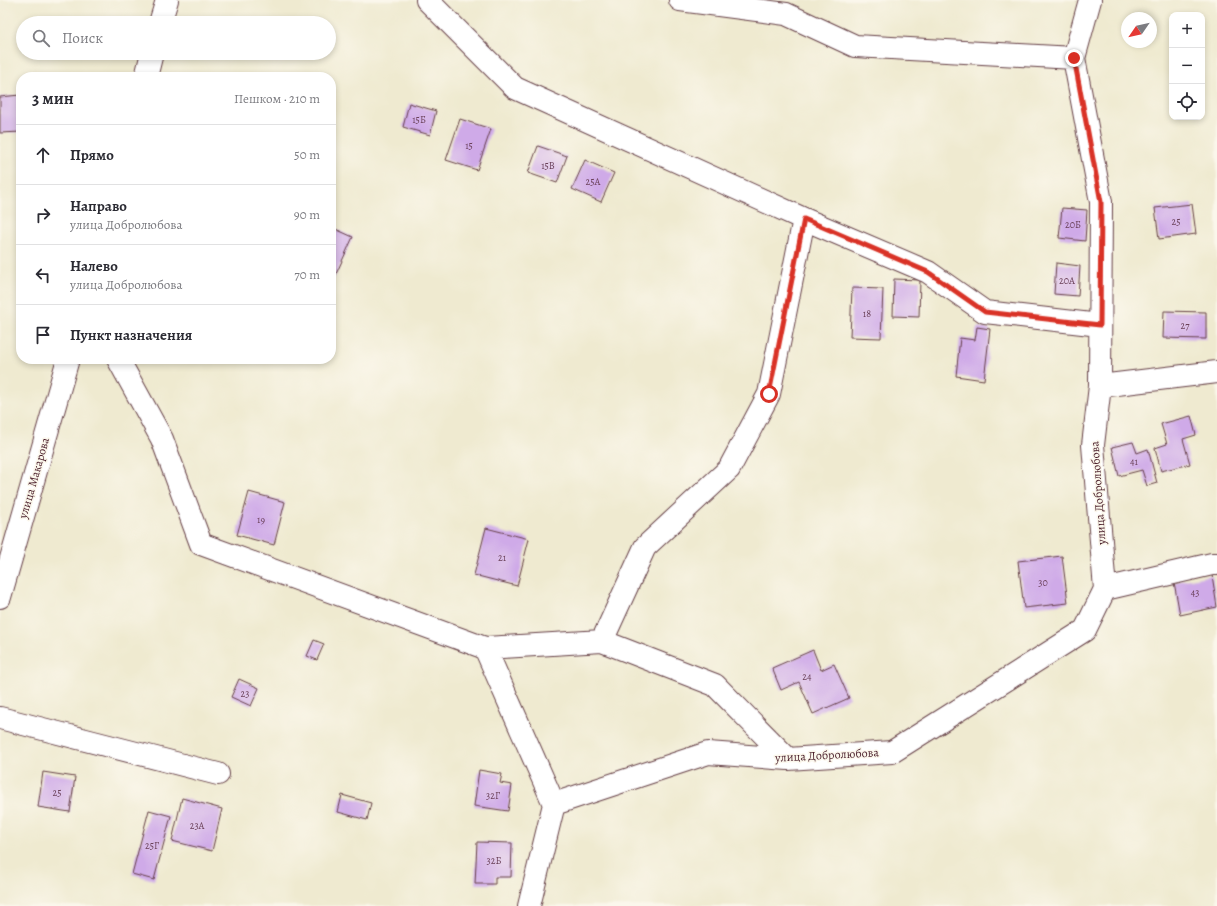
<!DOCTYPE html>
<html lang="ru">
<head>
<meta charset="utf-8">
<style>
  :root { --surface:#fff; --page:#f2f2f3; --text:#2b2b33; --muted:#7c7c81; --line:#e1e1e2 }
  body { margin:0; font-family:Alegreya,serif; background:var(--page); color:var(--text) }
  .controls { position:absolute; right:12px; top:12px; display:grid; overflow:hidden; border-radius:8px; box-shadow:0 2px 6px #0003 }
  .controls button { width:36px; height:36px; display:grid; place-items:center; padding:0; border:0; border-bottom:1px solid var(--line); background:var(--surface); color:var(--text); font:20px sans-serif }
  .compass { position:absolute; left:1121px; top:12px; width:36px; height:36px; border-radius:50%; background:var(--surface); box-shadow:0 2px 6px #0003; rotate:236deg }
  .stop { position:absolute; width:12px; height:12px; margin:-9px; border:3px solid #d93025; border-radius:50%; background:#fff }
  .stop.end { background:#d93025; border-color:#fff; box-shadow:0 1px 4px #0008 }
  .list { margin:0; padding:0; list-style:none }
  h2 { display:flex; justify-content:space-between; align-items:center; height:52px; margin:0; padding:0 16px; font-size:17px }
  h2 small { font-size:13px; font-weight:400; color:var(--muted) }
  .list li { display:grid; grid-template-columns:26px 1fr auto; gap:12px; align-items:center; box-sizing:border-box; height:60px; padding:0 16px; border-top:1px solid var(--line) }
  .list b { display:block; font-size:15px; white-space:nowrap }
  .list p { margin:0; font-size:13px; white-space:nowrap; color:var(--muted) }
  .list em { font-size:13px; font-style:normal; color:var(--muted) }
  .icon { flex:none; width:22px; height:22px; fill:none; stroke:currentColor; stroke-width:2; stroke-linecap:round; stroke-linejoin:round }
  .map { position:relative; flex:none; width:1217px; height:906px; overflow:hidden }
  .search { position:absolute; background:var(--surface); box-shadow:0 2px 6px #0003; left:16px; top:16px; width:320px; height:44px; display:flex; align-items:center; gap:10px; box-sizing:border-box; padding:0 14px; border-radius:22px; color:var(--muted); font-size:15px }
  .panel { position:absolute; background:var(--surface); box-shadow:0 2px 6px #0003; left:16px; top:72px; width:320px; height:292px; border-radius:16px }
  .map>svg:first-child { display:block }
  .building { fill:#cfaae8 }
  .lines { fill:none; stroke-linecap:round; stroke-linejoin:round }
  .minor-casing { stroke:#633d44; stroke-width:24 }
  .minor { stroke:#fff; stroke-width:22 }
  .route { stroke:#d93025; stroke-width:5 }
  .labels { text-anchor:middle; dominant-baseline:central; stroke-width:3; stroke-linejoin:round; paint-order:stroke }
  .number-label { font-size:10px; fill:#6b425a }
  .street-label { font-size:12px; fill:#4a1f2b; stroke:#fbf7ec }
</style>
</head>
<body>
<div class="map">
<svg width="1217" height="906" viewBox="0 0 1217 906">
  <rect width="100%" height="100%" fill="#fbf7ec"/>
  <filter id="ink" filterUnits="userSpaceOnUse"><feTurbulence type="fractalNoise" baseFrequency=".025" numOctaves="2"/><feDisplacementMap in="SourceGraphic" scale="8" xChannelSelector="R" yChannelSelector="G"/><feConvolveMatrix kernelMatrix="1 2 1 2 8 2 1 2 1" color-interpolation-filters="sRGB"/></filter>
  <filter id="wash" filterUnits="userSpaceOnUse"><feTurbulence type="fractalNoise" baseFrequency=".012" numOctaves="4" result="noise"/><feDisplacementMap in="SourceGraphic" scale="16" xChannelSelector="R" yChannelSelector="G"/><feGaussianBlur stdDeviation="0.9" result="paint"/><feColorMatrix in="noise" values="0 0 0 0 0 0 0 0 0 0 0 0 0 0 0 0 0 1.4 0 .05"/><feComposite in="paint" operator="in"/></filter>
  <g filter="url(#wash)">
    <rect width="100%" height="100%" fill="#efead0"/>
    <g id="blocks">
      <path class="building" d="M20 95 21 132 0 133V97Z
        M409 103 436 111 430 135 403 127Z
        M460 119 491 129 477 170 446 160Z
        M538 146 567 156 557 183 528 173Z
        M585 160 614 173 601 202 572 189Z
        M1192 204 1196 234 1159 239 1155 208Z
        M1062 208 1087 210 1085 241 1059 238Z
        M331 227 353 237 331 285Z
        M1056 263 1080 266 1078 296 1054 294Z
        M894 279 920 280 919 317 893 316Z
        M852 288 883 289 881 338 850 337Z
        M1164 311 1206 312V339L1163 338Z
        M977 327 990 329 984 380 956 376 960 338 975 340Z
        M1191 416 1196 435 1183 439 1190 464 1161 471 1155 448 1167 444 1161 424Z
        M1133 442 1137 453 1148 449 1157 483 1147 486 1142 470 1119 476 1112 447Z
        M249 492 285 502 274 545 237 535Z
        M486 528 529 539 517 586 474 575Z
        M1062 556 1068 603 1024 608 1018 561Z
        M1212 575 1217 607 1180 615 1174 582Z
        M314 640 324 644 317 660 307 656Z
        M813 650 821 670 834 664 849 698 813 714 799 682 781 690 772 668Z
        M239 679 259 688 251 706 231 697Z
        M479 770 502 774 500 783 512 785 508 811 474 806Z
        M43 772 75 777 70 812 38 807Z
        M342 795 371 803 367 820 338 812Z
        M182 798 222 809 212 851 172 841Z
        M149 810 171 816 154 880 132 874Z
        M477 842 512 843 511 877H495V884H475Z"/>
    </g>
  </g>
  <g filter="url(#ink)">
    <use href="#blocks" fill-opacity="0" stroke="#633d44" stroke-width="1"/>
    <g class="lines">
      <g class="minor-casing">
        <path id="minor" d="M427 0 515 88 804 219 928 272 985 312 1100 325
          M680 0 786 14 855 46 1074 58
          M160 23 167 0
          M146 77 152 53
          M118 359 162 439 201 544 485 648 554 804
          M1100 386 1217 372
          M1105 589 1212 564H1217
          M0 597 68 359
          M602 641 645 547 729 469 769 394 804 219
          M485 648 602 641 715 685 788 759
          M0 718 218 774
          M529 906 554 804 708 753 788 759 892 752 1085 630 1105 589 1093 445 1100 386 1101 202 1074 58 1090 0"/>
      </g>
      <use href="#minor" class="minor"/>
    </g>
  </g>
  <g class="lines" filter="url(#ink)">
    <path class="route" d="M769 394 804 219 928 272 985 312 1100 325 1101 202 1074 58"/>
  </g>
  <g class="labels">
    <g class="number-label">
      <text x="419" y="119">15Б</text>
      <text x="469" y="145">15</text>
      <text x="548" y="165">15В</text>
      <text x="593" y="181">25А</text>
      <text x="1176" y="221">25</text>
      <text x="1073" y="224">20Б</text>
      <text x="1067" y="280">20А</text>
      <text x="867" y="313">18</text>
      <text x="1185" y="325">27</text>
      <text x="1134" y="461">41</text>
      <text x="261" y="519">19</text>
      <text x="502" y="557">21</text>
      <text x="1043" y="582">30</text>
      <text x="1195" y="592">43</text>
      <text x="807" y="676">24</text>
      <text x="245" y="693">23</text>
      <text x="57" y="792">25</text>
      <text x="493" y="795">32Г</text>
      <text x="197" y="825">23А</text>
      <text x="152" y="845">25Г</text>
      <text x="494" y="860">32Б</text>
    </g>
    <g class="street-label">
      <text transform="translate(34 478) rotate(-74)">улица Макарова</text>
      <text transform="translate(1098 493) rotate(-94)">улица Добролюбова</text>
      <text transform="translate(827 755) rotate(-3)">улица Добролюбова</text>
    </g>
  </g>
</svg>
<div class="controls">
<button>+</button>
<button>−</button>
<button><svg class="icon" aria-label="locate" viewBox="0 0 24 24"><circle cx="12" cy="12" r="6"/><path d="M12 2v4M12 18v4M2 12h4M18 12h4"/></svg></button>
</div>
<svg class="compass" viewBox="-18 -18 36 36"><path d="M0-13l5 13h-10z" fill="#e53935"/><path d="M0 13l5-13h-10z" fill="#7c7c81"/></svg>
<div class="stop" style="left:769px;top:394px"></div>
<div class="stop end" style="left:1074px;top:58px"></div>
<div class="search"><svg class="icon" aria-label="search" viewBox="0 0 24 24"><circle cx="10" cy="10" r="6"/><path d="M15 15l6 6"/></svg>Поиск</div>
<section class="panel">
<h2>3 мин<small>Пешком · 210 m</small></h2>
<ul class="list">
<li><svg class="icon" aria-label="ahead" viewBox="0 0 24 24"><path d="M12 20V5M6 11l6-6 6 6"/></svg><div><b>Прямо</b></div><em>50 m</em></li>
<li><svg class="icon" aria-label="right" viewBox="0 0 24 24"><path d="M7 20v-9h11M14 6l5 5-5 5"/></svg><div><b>Направо</b><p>улица Добролюбова</p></div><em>90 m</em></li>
<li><svg class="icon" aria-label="left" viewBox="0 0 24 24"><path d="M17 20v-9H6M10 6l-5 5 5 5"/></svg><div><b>Налево</b><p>улица Добролюбова</p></div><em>70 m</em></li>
<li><svg class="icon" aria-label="arrive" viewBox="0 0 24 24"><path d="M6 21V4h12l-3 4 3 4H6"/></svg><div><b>Пункт назначения</b></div></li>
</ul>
</section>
</div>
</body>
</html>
